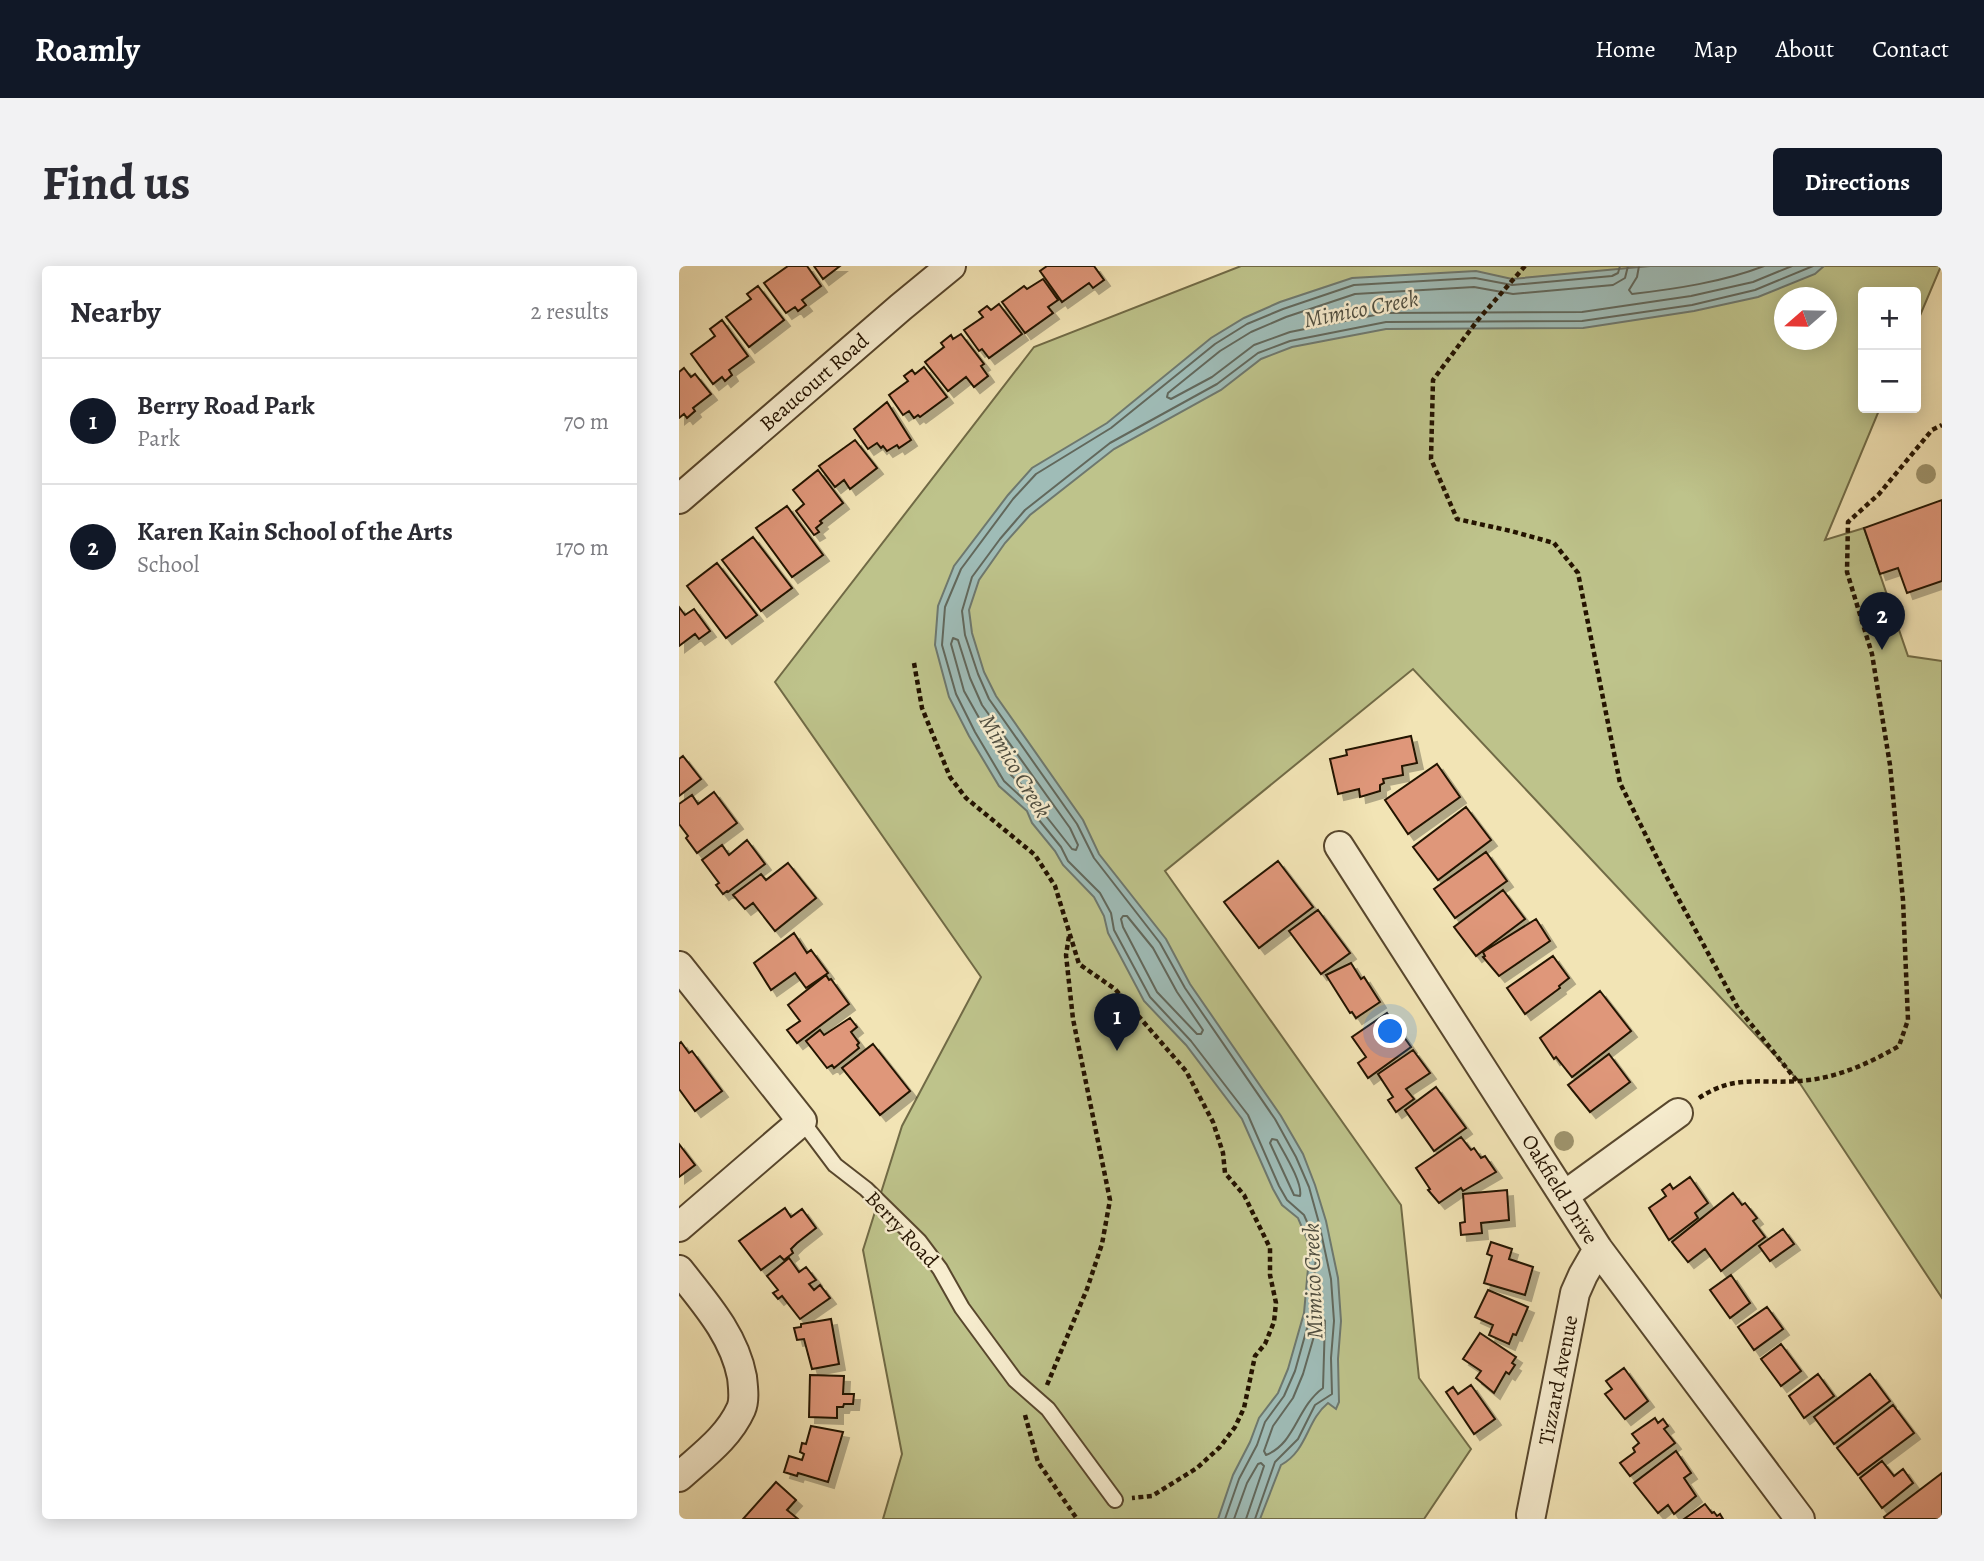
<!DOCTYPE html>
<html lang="en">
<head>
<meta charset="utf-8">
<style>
  :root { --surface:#fff; --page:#f2f2f3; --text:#2b2b33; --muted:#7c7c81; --line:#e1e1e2; --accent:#111827 }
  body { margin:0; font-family:Alegreya,serif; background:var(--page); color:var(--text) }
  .controls { position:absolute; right:21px; top:21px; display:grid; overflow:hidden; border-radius:7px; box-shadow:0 4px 18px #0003 }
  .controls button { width:63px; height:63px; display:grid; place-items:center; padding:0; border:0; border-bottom:2px solid var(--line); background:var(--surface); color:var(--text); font:35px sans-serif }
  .compass { position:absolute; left:1095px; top:21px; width:63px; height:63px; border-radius:50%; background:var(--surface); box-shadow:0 4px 18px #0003; rotate:250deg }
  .you { position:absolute; left:712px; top:766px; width:24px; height:24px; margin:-18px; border:5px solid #fff; border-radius:50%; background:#1a73e8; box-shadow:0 0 0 10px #1a73e833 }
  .badge { display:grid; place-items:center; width:46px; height:46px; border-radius:50%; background:var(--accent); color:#fff; font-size:23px; font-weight:700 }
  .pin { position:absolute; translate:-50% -58px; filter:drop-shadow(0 2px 4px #0008) }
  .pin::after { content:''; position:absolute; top:37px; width:24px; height:21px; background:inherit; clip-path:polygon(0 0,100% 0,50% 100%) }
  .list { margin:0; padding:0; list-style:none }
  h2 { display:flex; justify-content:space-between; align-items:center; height:91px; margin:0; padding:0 28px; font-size:30px }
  h2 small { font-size:23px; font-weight:400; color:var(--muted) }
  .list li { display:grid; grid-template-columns:46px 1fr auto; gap:21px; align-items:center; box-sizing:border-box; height:126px; padding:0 28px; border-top:2px solid var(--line) }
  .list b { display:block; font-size:26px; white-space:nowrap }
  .list p { margin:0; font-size:23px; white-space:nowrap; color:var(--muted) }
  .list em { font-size:23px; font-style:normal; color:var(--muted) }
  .map { position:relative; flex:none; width:1263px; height:1253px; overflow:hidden; border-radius:7px }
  header { display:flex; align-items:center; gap:42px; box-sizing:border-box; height:98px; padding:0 35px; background:var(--accent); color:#fff }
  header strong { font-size:33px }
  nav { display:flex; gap:38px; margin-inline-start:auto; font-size:24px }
  .intro { display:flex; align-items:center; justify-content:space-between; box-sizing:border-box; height:168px; padding:0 42px }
  h1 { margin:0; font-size:49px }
  .button { padding:18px 32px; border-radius:7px; background:var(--accent); color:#fff; font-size:24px; font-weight:700 }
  main { display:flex; gap:42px; padding:0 42px }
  aside { flex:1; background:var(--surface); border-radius:7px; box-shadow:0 4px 18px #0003 }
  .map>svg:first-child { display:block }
  .green { fill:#bec38b; stroke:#716b46; stroke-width:2; fill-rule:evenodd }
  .water { fill:#9fbcb7; stroke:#6e786e; stroke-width:2 }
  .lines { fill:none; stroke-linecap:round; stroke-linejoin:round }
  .shore { stroke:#62685c; stroke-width:2 }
  .building { fill:#df977a; stroke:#241300; stroke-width:2; filter:url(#shadow) }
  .service-casing { stroke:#58472d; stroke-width:18 }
  .minor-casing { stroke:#58472d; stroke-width:32 }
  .path { stroke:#241300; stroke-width:4.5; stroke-dasharray:5 3.5; stroke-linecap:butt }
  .service { stroke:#f7edcf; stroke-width:14 }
  .minor { stroke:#f7edcf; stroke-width:28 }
  .tree { fill:#9e936c }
  .labels { text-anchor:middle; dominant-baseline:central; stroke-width:5; stroke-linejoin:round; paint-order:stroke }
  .street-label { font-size:21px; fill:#241300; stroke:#f7edcf }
  .water-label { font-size:23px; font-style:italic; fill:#4f4e40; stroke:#f7edcf }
</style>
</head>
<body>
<header>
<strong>Roamly</strong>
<nav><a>Home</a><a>Map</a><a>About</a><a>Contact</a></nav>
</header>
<div class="intro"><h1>Find us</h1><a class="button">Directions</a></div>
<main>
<aside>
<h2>Nearby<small>2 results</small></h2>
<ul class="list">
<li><span class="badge">1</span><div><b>Berry Road Park</b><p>Park</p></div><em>70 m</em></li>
<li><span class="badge">2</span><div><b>Karen Kain School of the Arts</b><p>School</p></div><em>170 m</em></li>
</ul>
</aside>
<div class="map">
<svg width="1263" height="1253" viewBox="0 0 1263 1253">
  <defs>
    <filter id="shadow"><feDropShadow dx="6" dy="6" stdDeviation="0" flood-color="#0004"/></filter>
  </defs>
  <rect width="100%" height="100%" fill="#f2e4b5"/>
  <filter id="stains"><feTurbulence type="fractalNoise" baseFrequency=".00286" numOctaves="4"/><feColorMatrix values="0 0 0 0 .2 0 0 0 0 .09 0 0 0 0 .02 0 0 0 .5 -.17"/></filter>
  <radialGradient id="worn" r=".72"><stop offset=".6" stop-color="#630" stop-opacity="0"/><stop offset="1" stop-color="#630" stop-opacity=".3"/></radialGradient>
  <path class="green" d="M562 0H1262L1237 59V26H1184V142H1201L1146 274 1185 262 1229 390 1263 395V1032L1118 813 734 403 486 605 722 939 740 1112 792 1183 745 1253H204L223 1188 184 984 223 860 302 711 96 416 355 81ZM1106 32H1148V74H1106Z"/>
  <path class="water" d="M971 0H1145L1136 8 1079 31 1015 45 904 62 707 63 613 81 582 93 542 124 435 183 351 249 326 277 300 314 290 344 293 367 305 406 317 430 404 554 420 588 487 673 511 718 602 850 624 888 636 919 647 955 659 1012 662 1055 659 1093 660 1136 657 1143 649 1137C627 1155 629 1184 602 1199L581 1253H539L554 1209 571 1176 580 1152 599 1127 609 1103 625 1047 631 980 619 952 603 939 594 923 563 853 507 779 465 735 429 667 425 650 415 631 384 599 376 585 353 557 348 545 320 520 290 470 270 431 256 379 259 340 275 300 329 229 353 202 428 157 532 72 565 52 601 36 673 12 797 5 833 13Z"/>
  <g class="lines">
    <path class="shore" d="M949 0 946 12 934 19 834 28 795 21 676 28 607 51 572 66 541 85 489 127 488 131 492 133 533 111 575 79 611 66 706 47 903 46 1012 30 1074 16 1113 0
      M960 0 958 11 950 24 953 28C996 23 1044 16 1085 0
      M274 372 279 374 291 412 303 439 391 562 399 579 397 584 393 583 367 550 360 535 332 509 285 425 272 378Z
      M444 650H448L474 682 498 726 524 764 522 768H518L478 726 444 661 442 653Z
      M593 873 598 874C605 887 624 917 621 930L615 929 591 877Z
      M644 1052 646 1055 644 1122C617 1142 617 1177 587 1189L585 1185 594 1160 614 1132 624 1108 640 1053Z
      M546 1253 560 1213 578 1179 586 1156 605 1130 616 1105 632 1048 638 979 625 949 608 934 600 920 569 849 512 775 471 731 435 664 432 647 421 627 389 595 382 581 360 554 353 541 325 515 296 466 277 428 263 379 266 341 282 303 334 233 357 208 432 162 536 78 568 58 604 43 675 19 796 12 833 19 933 10 939 7 941 0
      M555 1253 568 1217 579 1198 582 1197 585 1200 583 1206 567 1253
      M576 1253 596 1196 619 1173 636 1139 653 1128 652 1092 655 1055 652 1013 640 957 630 921 617 891 596 853 506 722 481 677 415 592 398 558 310 433 299 408 286 369 283 345 293 311 321 273 346 244 431 177 538 118 579 87 611 75 707 56 903 55 1013 39 1076 24 1134 0"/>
  </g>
  <path class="building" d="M109 0H128L142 20 123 34 127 39 119 45 116 41 107 47 85 17Z
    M135 0H161L144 13Z
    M368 0H415L425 14 414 22 410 17 383 36 361 5Z
    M364 13 379 34 369 41 374 47 346 67 323 36 345 20 348 23Z
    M79 20 105 54 70 81 47 51 72 33 68 28Z
    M320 38 343 68 310 92 303 83 300 85 285 64 304 51 300 46 308 40 312 44Z
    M43 54 69 90 50 104 53 109 46 115 43 111 34 118 12 88 36 70 31 63Z
    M282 68 305 98 302 100 309 110 295 121 287 111 269 125 246 96 265 81 262 77 272 69 274 73Z
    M245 101 268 131 241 151 239 149 235 152 230 145 224 149 210 129 229 115 225 110 233 104 236 108Z
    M5 102 12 111 16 108 32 128 14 142 16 145 8 152 5 148 0 152V106Z
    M208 136 232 174 220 182 218 179 208 185 204 180 202 182 198 177 189 183 175 163Z
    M176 174 198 202 171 223 165 214 156 221 140 200Z
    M139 204 164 237 141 255 143 257 137 262 140 266 135 269 117 245 125 238 114 224Z
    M1263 234V315L1228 327 1219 302 1201 308 1185 262Z
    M108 240 144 289 113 311 77 262Z
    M74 271 113 322 82 345 43 294Z
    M38 297 78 349 47 372 8 320Z
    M0 341 6 349 15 343 31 365 20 373 16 368 0 380Z
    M732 470 738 497 723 500 724 509 704 513 705 517 701 519V525L681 531 680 523 659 528 651 493 668 489 667 484Z
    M4 490 22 513 0 530V493Z
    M758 498 781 531 729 568 706 534Z
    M35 526 58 557 18 587 7 572 9 570 0 558V538L13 529 19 538Z
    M787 541 812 574 759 614 734 581Z
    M68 574 86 598 49 626 48 625 44 628 37 619 40 617 23 594 43 579 50 589Z
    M807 586 828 615 776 652 755 623Z
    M599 595 634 641 580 682 545 636Z
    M109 597 137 632 96 665 74 637 66 643 54 629 82 608 87 614Z
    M824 624 846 653 797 690 775 661Z
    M639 644 671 687 642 708 610 665Z
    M857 653 871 675 820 710 804 691 806 690 804 686Z
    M115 667 128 687 132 684 149 707 127 722 116 707 92 724 75 697Z
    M874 690 890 712 880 720 881 722 846 748 828 722Z
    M672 697 682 713 685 711 701 736 677 752 673 746 671 747 647 709Z
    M147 709 150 714 152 713 170 738 118 777 108 764 121 755 109 739Z
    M921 725 952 765 893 811 877 791 875 793 861 772Z
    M708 747 732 781 689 812 679 797 687 791 673 771Z
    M171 752 178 761 172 766 180 777 178 779 180 782 155 802 153 799 148 802 127 775 141 764 145 769Z
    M2 776 10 787 13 785 43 825 16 845 0 823V778Z
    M194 778 231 825 201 849 163 802Z
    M734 784 751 807 727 823 735 833 717 846 709 834 714 831 699 808Z
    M930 788 951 816 911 846 889 819Z
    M757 821 787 862 755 885 726 844Z
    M782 871 792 884 795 882 802 892 806 890 817 906 784 925 782 922 760 937 749 924 751 923 737 902Z
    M0 878 16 899 0 911Z
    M1011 911 1029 937 1016 947 1019 952 990 974 970 942 987 930 983 924 991 918 994 923Z
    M828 924 830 954 802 957 803 967 782 969 781 957 786 956 784 928Z
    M1054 927 1063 939 1066 937 1078 952 1074 955 1086 971 1042 1005 1026 983 1009 996 993 976Z
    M106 942 112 951 123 943 137 962 118 977 112 983 114 987 105 994 101 990 82 1004 60 975Z
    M1104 963 1115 978 1091 995 1080 980Z
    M812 976 833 983 830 993 854 1001 846 1029 805 1017 813 990 808 988Z
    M110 992 120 1006 127 1001 137 1014 130 1018 135 1024 141 1019 151 1032 121 1053 103 1030 99 1033 94 1027 99 1024 88 1010Z
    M1052 1009 1071 1037 1051 1052 1031 1024Z
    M809 1024 849 1041 837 1069 834 1068 830 1078 810 1069 814 1059 796 1051Z
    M1088 1041 1104 1063 1075 1084 1059 1061Z
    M152 1053 160 1098 133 1103 125 1073 118 1074 115 1062 122 1061V1058Z
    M801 1067 837 1091 833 1097 836 1099 830 1108 827 1106 815 1127 797 1112 802 1105 784 1093Z
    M1102 1078 1122 1105 1102 1120 1082 1093Z
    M945 1102 969 1135 946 1153 926 1128 933 1123 927 1115Z
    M1139 1108 1155 1130 1125 1152 1110 1130Z
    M1191 1108 1211 1135 1155 1178 1135 1151Z
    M131 1109 165 1110 164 1128H175L174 1138H165L164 1141H158V1152L130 1151Z
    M792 1119 816 1153 795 1168 767 1126 774 1121 779 1128Z
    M1214 1139 1235 1167 1179 1209 1158 1182Z
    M976 1152 979 1157 984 1153 989 1160 985 1163 996 1177 951 1210 941 1197 956 1186 954 1182 960 1177 953 1168Z
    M132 1160 164 1166 149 1216 119 1207 118 1210 105 1206 110 1190 123 1194 125 1188 121 1186 123 1177 127 1178Z
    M997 1185 1012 1207 1005 1212 1017 1230 995 1248 989 1239 979 1247 955 1217Z
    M1203 1195 1215 1210 1224 1203 1234 1217 1203 1242 1181 1212Z
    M1263 1207V1253H1206L1205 1251Z
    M97 1216 117 1234 108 1244 119 1253H64Z
    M1026 1238 1033 1247 1035 1246 1038 1250 1041 1248 1044 1253H1005Z"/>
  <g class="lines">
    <g class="service-casing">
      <path id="service" d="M123 855 156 899 187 923 240 975 261 1003 283 1042 336 1114 369 1143 436 1234"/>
    </g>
    <g class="minor-casing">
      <path id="minor" d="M0 233 222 41 272 0
        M660 580 919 983 1121 1253
        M0 700 123 855 0 961
        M886 929 999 847
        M0 1004C26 1037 55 1069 63 1111 64 1121 66 1134 62 1143 49 1172 23 1190 0 1211
        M852 1249 896 1027 904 1009 919 983"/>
    </g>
    <path class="path" d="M846 0 798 55 754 114 752 193 778 253 832 265 875 277 899 307 941 517 986 608 1059 742 1118 815
      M235 397 243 442 271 511 287 532 356 589 376 620 400 698 436 723 507 805 534 856 544 887 546 907 565 929 591 982V1009L597 1037 595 1056 586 1078 576 1090 565 1142 556 1161 541 1181 518 1202 473 1230 453 1232
      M1020 832C1056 808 1080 818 1119 815 1156 813 1189 798 1220 780L1229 754 1224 634 1211 499 1193 388 1168 306 1169 256 1200 228 1253 164 1263 159
      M368 1119 408 1023 423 978 431 934 394 753 387 689 390 670
      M346 1149 359 1196 398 1253"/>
    <use href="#service" class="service"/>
    <use href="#minor" class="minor"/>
  </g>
  <g class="tree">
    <circle cx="1247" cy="208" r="10"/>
    <circle cx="885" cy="875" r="10"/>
  </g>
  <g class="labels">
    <g class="street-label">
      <text transform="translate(135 116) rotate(-41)">Beaucourt Road</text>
      <text transform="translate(881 923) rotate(58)">Oakfield Drive</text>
      <text transform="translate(223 963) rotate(47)">Berry Road</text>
      <text transform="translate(879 1114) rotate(-79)">Tizzard Avenue</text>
    </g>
    <g class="water-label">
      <text transform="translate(682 43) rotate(-11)">Mimico Creek</text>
      <text transform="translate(336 500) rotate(59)">Mimico Creek</text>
      <text transform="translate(634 1015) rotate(-92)">Mimico Creek</text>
    </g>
  </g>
  <rect width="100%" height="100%" filter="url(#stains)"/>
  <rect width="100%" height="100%" fill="url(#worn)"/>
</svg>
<div class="controls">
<button>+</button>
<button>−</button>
</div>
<svg class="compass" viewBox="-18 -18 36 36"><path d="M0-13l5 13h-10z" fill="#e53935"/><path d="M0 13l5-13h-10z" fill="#7c7c81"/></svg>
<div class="you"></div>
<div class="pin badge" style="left:438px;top:785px">1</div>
<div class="pin badge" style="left:1203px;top:384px">2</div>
</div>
</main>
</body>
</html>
